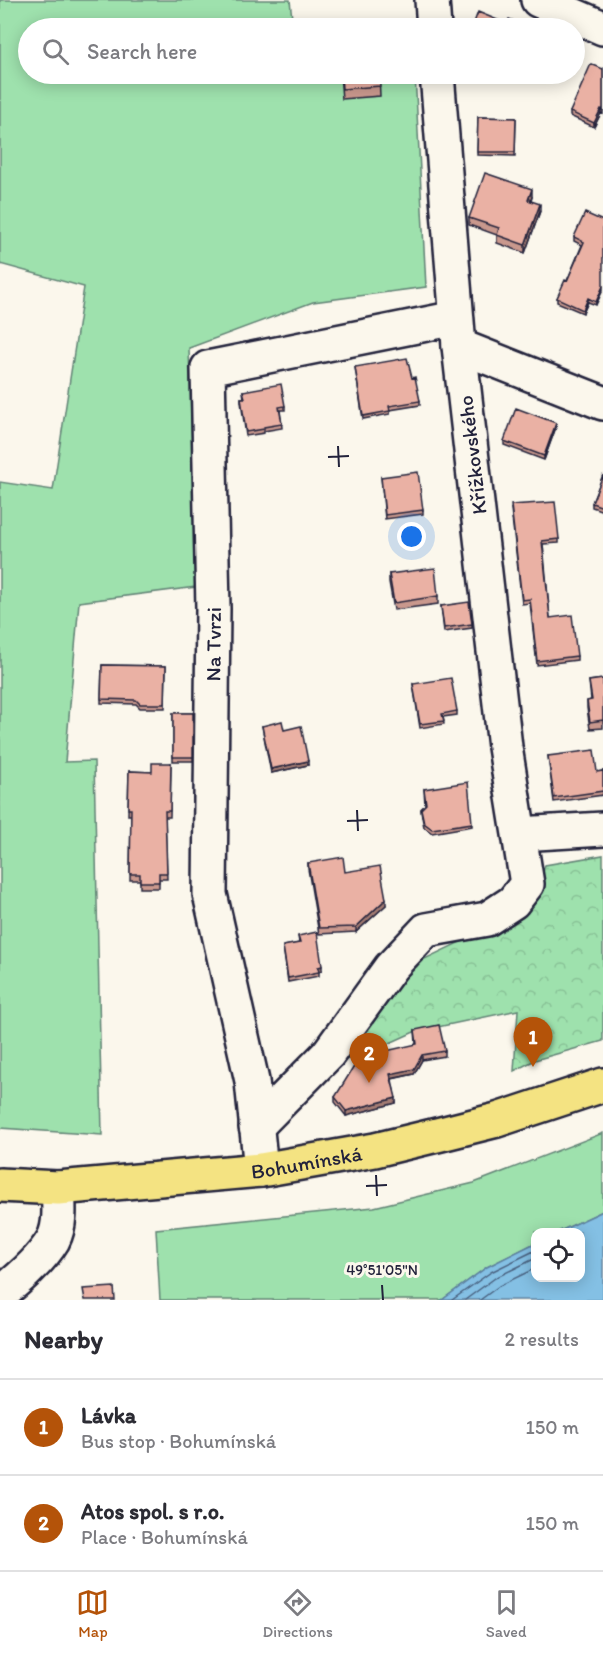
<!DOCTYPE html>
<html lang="en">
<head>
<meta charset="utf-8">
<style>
  :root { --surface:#fff; --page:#f7f7f7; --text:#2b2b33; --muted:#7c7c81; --line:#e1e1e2; --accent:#b45309 }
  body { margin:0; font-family:Itim,sans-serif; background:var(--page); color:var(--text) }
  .controls { position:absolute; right:18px; bottom:18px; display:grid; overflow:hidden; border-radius:12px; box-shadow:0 3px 15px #0003 }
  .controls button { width:54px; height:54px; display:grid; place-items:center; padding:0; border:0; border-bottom:2px solid var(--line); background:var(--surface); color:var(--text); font:30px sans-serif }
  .you { position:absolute; left:412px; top:537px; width:21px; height:21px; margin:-15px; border:4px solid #fff; border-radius:50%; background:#1a73e8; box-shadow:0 0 0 9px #1a73e833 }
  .badge { display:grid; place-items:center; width:39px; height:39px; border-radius:50%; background:var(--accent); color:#fff; font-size:20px; font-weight:700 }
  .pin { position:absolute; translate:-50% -50px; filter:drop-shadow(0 2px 3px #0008) }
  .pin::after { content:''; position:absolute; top:32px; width:21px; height:18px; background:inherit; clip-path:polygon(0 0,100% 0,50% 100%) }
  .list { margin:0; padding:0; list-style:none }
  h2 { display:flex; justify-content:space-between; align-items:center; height:78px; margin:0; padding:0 24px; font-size:26px }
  h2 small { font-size:20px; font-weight:400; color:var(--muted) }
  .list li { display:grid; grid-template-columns:39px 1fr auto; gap:18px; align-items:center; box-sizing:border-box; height:96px; padding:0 24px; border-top:2px solid var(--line) }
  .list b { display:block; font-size:22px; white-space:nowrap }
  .list p { margin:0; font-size:20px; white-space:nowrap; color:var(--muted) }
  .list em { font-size:20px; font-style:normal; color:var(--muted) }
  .icon { flex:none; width:33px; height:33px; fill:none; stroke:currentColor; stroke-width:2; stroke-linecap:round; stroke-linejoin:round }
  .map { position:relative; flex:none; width:603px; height:1300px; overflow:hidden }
  .search { position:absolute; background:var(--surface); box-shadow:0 3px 15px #0003; left:18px; right:18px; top:18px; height:66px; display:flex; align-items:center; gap:15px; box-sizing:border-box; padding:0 21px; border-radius:33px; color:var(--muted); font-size:22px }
  .sheet { height:270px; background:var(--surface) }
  nav { display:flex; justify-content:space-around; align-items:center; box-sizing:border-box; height:84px; border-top:2px solid var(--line); background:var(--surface); font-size:16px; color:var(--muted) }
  nav a { display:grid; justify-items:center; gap:3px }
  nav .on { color:var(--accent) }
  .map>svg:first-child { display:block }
  .grass { fill:#9ee1ad; stroke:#608274; stroke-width:1.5 }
  .forest { fill:url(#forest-crowns); stroke:#608274; stroke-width:1.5 }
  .water { fill:#84c0e4; stroke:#5d81a0; stroke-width:1.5 }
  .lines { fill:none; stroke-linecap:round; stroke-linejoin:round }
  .shore { stroke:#49617f; stroke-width:1.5 }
  .minor-casing { stroke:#22223b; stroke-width:38 }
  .major-casing { stroke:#22223b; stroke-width:38 }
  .minor { stroke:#fbf7ec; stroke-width:33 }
  .major { stroke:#f4e382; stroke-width:33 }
  .wall { fill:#c9988d; stroke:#22223b; stroke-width:1.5 }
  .shaded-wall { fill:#a47c73; stroke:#22223b; stroke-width:1.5 }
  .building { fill:#eab1a4; stroke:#22223b; stroke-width:1.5 }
  .ticks { fill:none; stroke:#22223b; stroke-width:2 }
  .labels { text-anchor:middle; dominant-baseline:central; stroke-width:6; stroke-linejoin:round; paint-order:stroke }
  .street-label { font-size:21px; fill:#22223b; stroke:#fbf7ec }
  .ticks-label { font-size:15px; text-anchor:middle; fill:#22223b; stroke:#fbf7ec; stroke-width:6; stroke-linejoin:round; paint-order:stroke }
</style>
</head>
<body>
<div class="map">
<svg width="603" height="1300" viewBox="0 0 603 1300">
  <defs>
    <pattern id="forest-crowns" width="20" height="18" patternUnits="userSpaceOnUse" patternTransform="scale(1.5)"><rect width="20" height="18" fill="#9ee1ad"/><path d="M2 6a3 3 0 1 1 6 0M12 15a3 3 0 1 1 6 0" fill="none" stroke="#88c196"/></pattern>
  </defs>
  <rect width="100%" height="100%" fill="#fbf7ec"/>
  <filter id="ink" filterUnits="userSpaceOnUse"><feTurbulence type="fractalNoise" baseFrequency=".0167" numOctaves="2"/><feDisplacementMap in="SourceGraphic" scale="12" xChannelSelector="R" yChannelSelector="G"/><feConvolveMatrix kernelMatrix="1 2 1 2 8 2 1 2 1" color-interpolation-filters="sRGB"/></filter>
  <g filter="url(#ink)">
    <path class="grass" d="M0 0H290L293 28H28V74H415L426 287 313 302 189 348 196 587 79 602 65 762 94 761 102 1135 0 1128V482L53 490 84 287 0 264Z
      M603 1133V1211L558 1232H536L535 1243 487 1267 442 1300H160L156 1229 374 1207 474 1183Z"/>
    <path class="forest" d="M603 855V1041L535 1060 514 1071 518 1010 414 1032 359 1057 333 1062 412 965 517 915 537 888 545 865Z"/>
    <path class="water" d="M603 1211V1300H442L487 1267 535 1243 536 1278H580V1232H558Z"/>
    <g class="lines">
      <path class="shore" d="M452 1300 491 1272 536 1250
        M465 1300 495 1278 536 1258
        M480 1300 499 1286 536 1268"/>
      <g class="minor-casing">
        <g id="minor">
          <path d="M432 0 434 28"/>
          <path d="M538 0 603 28"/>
          <path d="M459 346 603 403"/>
          <path d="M520 834 603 829"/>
          <path d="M256 1127 328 1054 391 967 426 930 487 919 513 902 527 884 505 747 459 346 437 74"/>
          <path id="s1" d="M261 1170 252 1081 210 894 213 609 208 368 456 318"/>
          <path d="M0 1294C18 1280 41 1260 53 1240 61 1225 59 1204 58 1188"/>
        </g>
      </g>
      <g class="major-casing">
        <g id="major">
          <path id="s2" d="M0 1185 58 1188 261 1170 375 1150 441 1134 497 1120 603 1085"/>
        </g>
      </g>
      <use href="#minor" class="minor"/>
      <use href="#major" class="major"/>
    </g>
    <path class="wall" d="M603 69V114L601 113 594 127 570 116V112Z
      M340 74H379L380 96 342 99Z
      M478 117 516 118 515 156 477 155Z
      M532 197 531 201 540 211 525 253 497 243V235L469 225V218Z
      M603 221 596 305 588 302 583 313 557 302V298L567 281 582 245 574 241V237Z
      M355 367 412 378 420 401V405L390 410V414L363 419Z
      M243 391 285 406V410H280L282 428 264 431V433L246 436 241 402V398H244Z
      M556 427 544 460 504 445V441Z
      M603 475V511L592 507V503Z
      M381 477 423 510V514L385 519Z
      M511 509 559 539V543L543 544 550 618 577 656V660L537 665 530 603 522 604Z
      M389 574 438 596V604L394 610 389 582Z
      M441 606 472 624V628L444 632Z
      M102 665 166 666 165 708H140L136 704 101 703Z
      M603 679V728L590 729 587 708V701L591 700 589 681Z
      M413 684 457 711V715L443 717 444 724 420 728Z
      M173 713H193V761H173Z
      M262 726 284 730 308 765 271 773Z
      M548 756 597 772 603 771V795L554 802Z
      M171 763 170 817H165L167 879H159V888H140V880H130L131 815H128L129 771 152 772Z
      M424 789 472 823V826L432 833 424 827 421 812V809L425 805Z
      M308 863 345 872 386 905 356 932 319 934 308 869Z
      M298 936 322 970 319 971V976L288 982 283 946 299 943Z
      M415 1030 445 1051V1056L422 1060 414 1074 392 1079 396 1103 346 1116 335 1102V1097L416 1044Z"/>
    <path class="shaded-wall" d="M601 109V113L594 127V123Z
      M532 189V197L528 207V200Z
      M540 204V211L525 253V245Z
      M603 286V290L596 305V302Z
      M588 298V302L583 313V310Z
      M556 423V427L544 460V456Z
      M308 761V765L271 773V769Z
      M386 899V905L356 932V927Z
      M322 966V970L318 971V967Z
      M422 1055V1060L414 1074 390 1079V1074Z
      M396 1098V1103L346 1116V1111Z"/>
    <path class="building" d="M478 12 507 24 509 19 532 28H472Z
      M591 64 603 69V110L601 109 594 123 570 112Z
      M341 74H379L380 86 342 89Z
      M478 117 516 118 515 152H477Z
      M485 173 532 189 528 200 540 204 525 245 497 235 499 228 469 218Z
      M585 213 603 221V286L596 302 588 298 583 310 557 298 565 280 567 281 584 242 574 237Z
      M407 358 412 378 415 377 420 401 389 406 390 411 363 416 355 367Z
      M281 384 285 406 279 407 282 424 264 427V429L246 432 241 398H245L243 391Z
      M516 408 556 423 544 456 504 441Z
      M418 472 423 510 385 515 381 477Z
      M603 475V507L592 503Z
      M555 502 559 539 542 541 550 618 572 615 577 656 537 661 530 599 522 600 511 505Z
      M435 568 438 596 394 603 389 574Z
      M469 602 472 624 444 628 441 606Z
      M102 665 166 666 165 704H140L136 700 101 699Z
      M451 678 457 711 442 714 444 721 420 724 413 684Z
      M603 679V720L590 722 587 701 592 700 589 681Z
      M173 713H193V757H173Z
      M282 721 284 730 301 726 308 761 271 769 262 726Z
      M594 750 597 772 603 771V791L554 798 548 756Z
      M152 763H171L170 811H165L167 873H159V882H140V874H130L131 809H128L129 771 152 772Z
      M468 782 472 823 432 829 424 823 421 809 426 804 424 789Z
      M343 857 345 872 380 866 386 899 356 927 319 928 308 863Z
      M317 932 322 966 318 967 319 972 288 978 283 946 300 943 298 936Z
      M439 1025 445 1051 422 1055 414 1069 390 1074 396 1098 346 1111 335 1097 360 1057 417 1044 415 1030Z
      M114 1287 115 1300H85L83 1289Z"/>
  </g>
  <path class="ticks" d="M338 446 339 467M328 457 349 456M357 810 358 831M347 821 368 820M376 1175 377 1196M366 1186 387 1185M382 1285 383 1300"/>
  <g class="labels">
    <g class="street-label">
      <text transform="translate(472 455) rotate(-97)">Křížkovského</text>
      <text stroke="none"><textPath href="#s1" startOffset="531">Na Tvrzi</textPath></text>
      <text stroke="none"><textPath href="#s2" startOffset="308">Bohumínská</textPath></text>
    </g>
  </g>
  <g class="ticks-label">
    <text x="382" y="1275">49°51'05"N</text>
  </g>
</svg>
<div class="controls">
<button><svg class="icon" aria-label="locate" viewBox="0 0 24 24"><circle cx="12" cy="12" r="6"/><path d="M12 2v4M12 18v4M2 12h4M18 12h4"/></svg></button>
</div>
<div class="you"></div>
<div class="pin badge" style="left:533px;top:1067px">1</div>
<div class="pin badge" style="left:369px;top:1083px">2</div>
<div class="search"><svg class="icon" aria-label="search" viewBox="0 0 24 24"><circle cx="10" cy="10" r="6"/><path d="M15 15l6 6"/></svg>Search here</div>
</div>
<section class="sheet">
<h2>Nearby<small>2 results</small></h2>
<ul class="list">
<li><span class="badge">1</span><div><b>Lávka</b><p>Bus stop · Bohumínská</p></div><em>150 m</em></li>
<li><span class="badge">2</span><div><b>Atos spol. s r.o.</b><p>Place · Bohumínská</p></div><em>150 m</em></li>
</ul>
</section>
<nav>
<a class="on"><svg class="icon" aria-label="map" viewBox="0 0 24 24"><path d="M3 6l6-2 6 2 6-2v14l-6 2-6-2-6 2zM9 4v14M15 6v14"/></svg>Map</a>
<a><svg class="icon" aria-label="directions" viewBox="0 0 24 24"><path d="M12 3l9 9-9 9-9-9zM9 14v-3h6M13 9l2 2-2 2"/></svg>Directions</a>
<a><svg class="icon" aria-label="saved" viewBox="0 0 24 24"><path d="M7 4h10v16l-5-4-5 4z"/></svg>Saved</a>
</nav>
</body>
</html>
